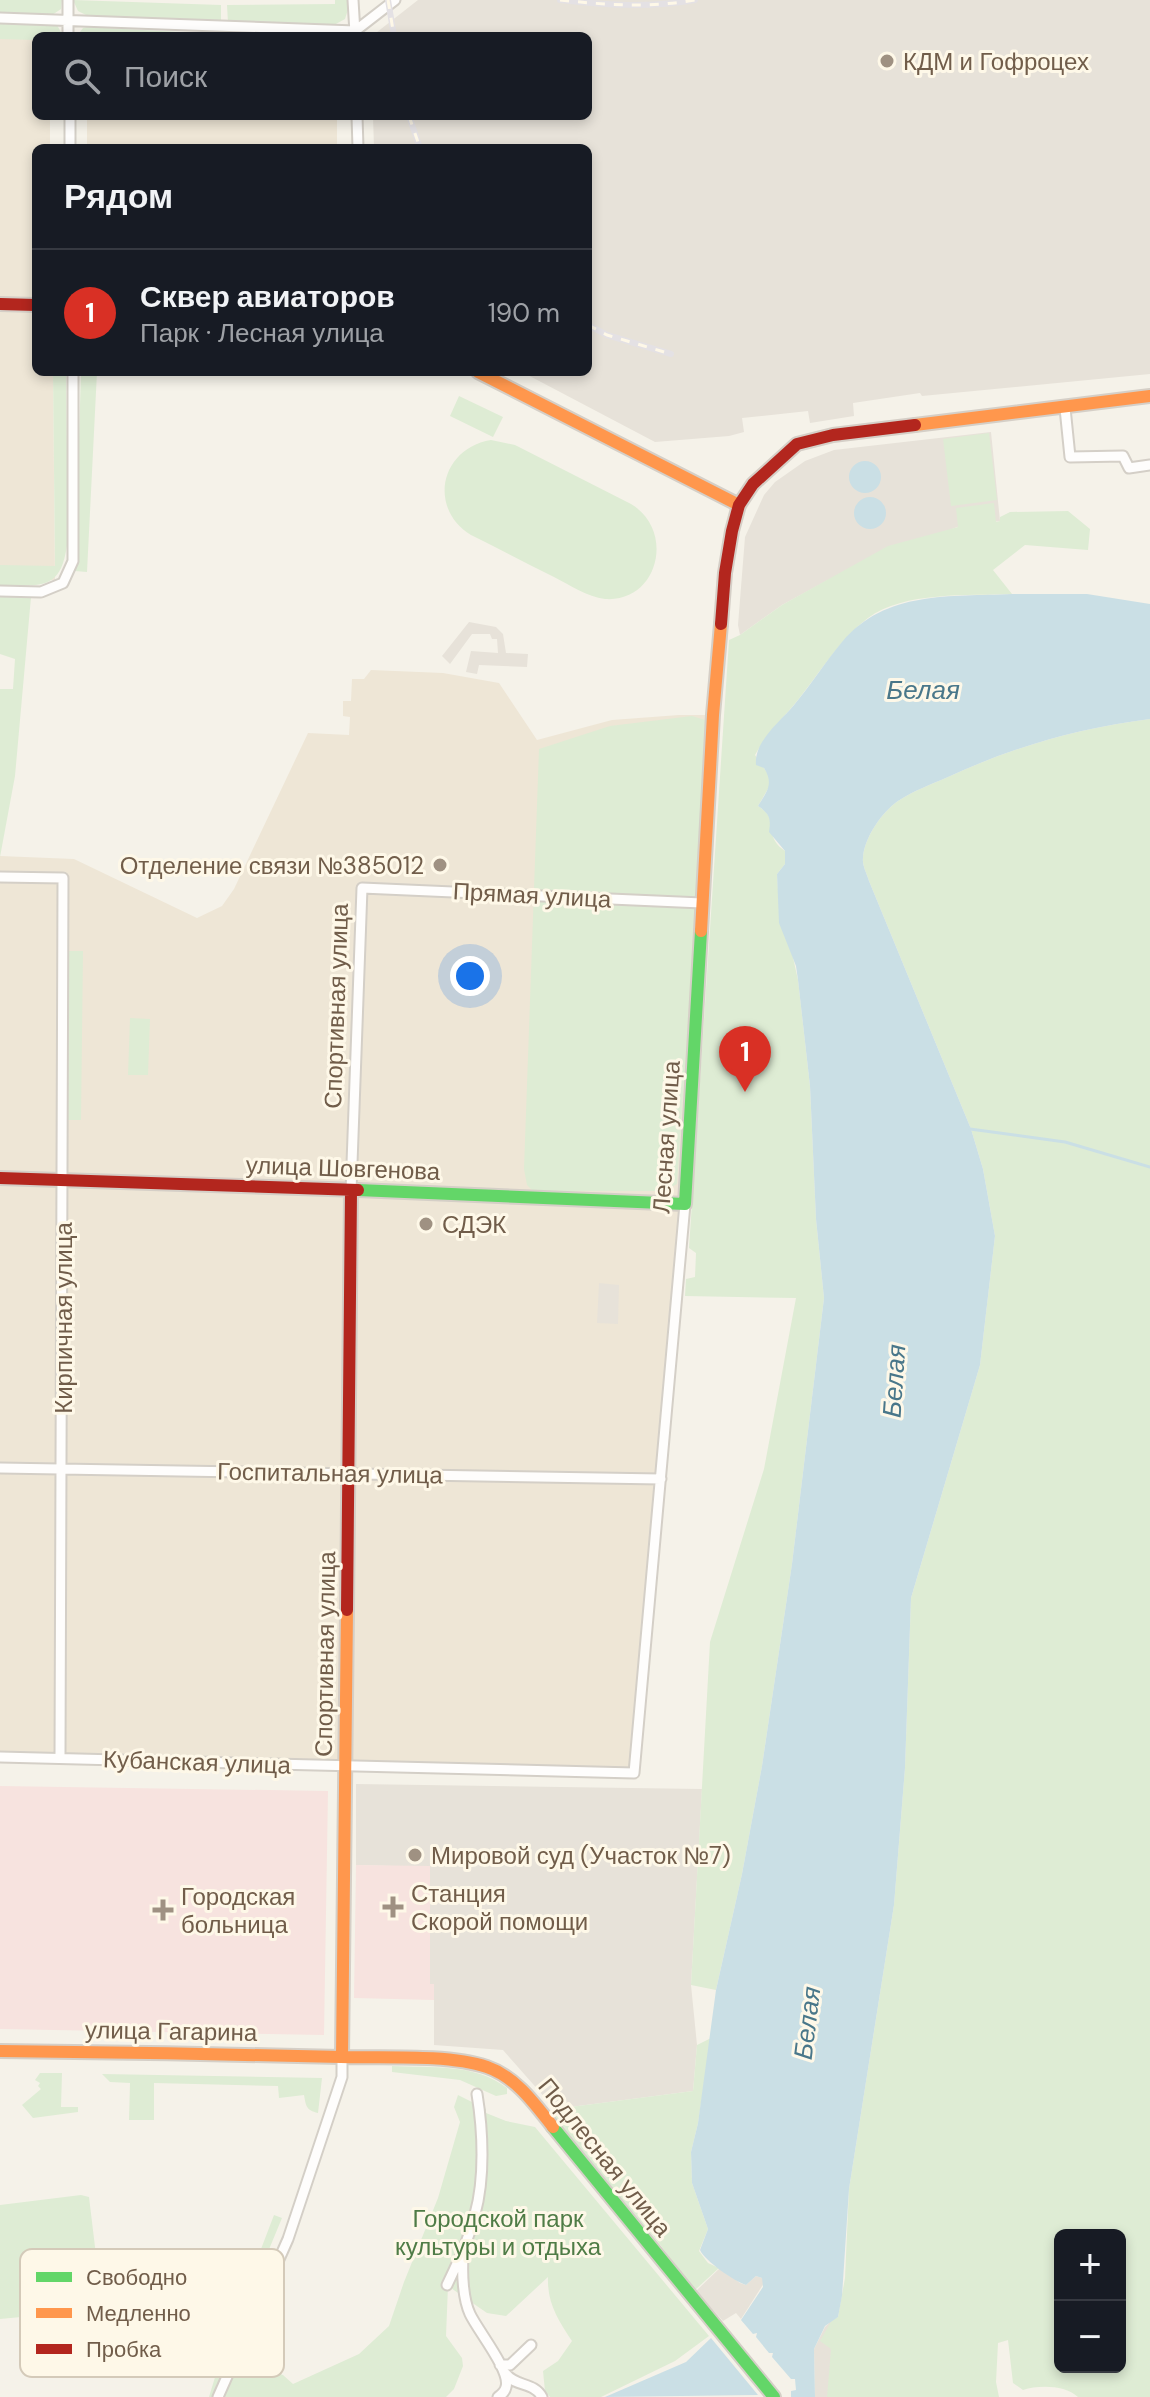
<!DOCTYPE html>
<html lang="ru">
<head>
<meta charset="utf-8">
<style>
  :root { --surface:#171b24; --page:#20242c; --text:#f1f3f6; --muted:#9ea1a6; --line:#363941; --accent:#d93025 }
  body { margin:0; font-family:"DM Sans",sans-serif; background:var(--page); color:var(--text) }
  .controls { position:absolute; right:24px; bottom:24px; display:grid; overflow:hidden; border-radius:12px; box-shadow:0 4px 12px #0003 }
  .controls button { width:72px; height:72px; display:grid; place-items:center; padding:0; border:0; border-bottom:2px solid var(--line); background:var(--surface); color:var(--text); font:40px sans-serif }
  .you { position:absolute; left:470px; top:976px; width:28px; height:28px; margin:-20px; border:6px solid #fff; border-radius:50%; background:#1a73e8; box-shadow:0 0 0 12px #1a73e833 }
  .badge { display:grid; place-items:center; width:52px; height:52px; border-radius:50%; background:var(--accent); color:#fff; font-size:26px; font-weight:700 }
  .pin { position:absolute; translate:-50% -66px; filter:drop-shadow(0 2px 4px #0008) }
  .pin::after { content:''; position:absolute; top:42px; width:28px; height:24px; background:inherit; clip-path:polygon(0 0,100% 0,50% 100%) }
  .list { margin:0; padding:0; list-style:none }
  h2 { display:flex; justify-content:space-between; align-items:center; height:104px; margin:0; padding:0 32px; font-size:34px }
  h2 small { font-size:26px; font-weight:400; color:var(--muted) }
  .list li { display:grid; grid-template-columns:52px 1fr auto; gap:24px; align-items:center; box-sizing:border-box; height:128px; padding:0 32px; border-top:2px solid var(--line) }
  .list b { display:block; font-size:30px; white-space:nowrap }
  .list p { margin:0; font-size:26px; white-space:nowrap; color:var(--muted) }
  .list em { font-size:26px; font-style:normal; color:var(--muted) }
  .icon { flex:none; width:44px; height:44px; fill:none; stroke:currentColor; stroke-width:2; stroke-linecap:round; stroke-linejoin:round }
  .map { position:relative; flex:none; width:1150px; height:2397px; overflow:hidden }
  .search { position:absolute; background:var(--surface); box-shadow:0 4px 12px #0003; left:32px; top:32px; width:560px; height:88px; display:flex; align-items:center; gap:20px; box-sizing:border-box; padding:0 28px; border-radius:12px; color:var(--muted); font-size:30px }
  .panel { position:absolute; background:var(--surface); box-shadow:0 4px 12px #0003; left:32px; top:144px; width:560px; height:232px; border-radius:12px }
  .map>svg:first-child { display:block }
  .residential { fill:#eee6d6 }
  .industrial { fill:#e7e2d9 }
  .medical { fill:#f7e3df }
  .green { fill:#deecd4; fill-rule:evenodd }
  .water { fill:#cadfe5 }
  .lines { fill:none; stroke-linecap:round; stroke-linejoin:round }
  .stream { stroke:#cadfe5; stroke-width:3 }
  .street-casing { stroke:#d4cfc7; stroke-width:13 }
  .fast-casing { stroke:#d5cfc7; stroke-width:16 }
  .slow-casing { stroke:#d5cfc7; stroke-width:16 }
  .jam-casing { stroke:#d5cfc7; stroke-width:16 }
  .street { stroke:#fefdfc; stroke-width:9 }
  .fast { stroke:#63d668; stroke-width:12 }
  .slow { stroke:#ff974d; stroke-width:12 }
  .jam { stroke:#b3261e; stroke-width:12 }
  .rail-casing { stroke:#e4e1e4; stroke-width:6 }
  .rail { stroke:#fef8e8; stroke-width:3; stroke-dasharray:9; stroke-linecap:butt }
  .poi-dot { fill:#9f9182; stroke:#fef8e8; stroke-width:3 }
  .labels { text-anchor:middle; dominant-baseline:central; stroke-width:6; stroke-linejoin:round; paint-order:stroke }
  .poi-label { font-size:24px; fill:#715d4a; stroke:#fef8e8; text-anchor:start }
  .street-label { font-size:24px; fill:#715d4a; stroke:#fef8e8 }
  .park-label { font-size:24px; fill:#4f7c46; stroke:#fef8e8 }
  .water-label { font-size:26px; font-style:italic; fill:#49778a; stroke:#fef8e8 }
  .key { fill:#fef8e8; stroke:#d4cab9; stroke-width:2 }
  .key-label { font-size:22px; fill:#715d4a }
</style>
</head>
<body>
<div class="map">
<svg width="1150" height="2397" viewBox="0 0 1150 2397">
  <rect width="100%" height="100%" fill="#f5f2e9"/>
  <path class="residential" d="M0 0H49V36H36V116H50V148H36V372H53L55 580 0 578Z
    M87 116H337V148H87Z
    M371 670 443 673 499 683 537 740 612 720 679 715H713L685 1204 634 1773 0 1757V856L74 859 197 918 222 906 234 889 308 733 349 735 350 717 343 716V701H351L352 679H364Z"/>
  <path class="industrial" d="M418 0H1150V374L922 396 920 393 853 403 854 416 810 423 808 411 742 418 744 432 729 436 655 442 522 372H588V148H374L373 116H588V36H372Z
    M991 432 1000 521 957 527 828 580 782 605 740 635 738 625 745 537 764 495 775 482 805 461 834 450Z
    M469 622 496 627 503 634 506 653 528 654 527 667 479 665 477 674 466 672 471 651 498 653 497 639H492L490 634H472L450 664 442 656Z
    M599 1283 619 1285 618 1324 597 1323Z
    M356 1784 702 1789 691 1985 697 2045 693 2091 555 2109 503 2050 434 2045V1985L430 1984V1867L356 1865Z
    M720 2268 740 2283 746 2285 756 2276 762 2278 764 2283 741 2319 736 2313 723 2321 696 2291Z
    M832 2320 838 2351 830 2397H815L814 2349 825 2327Z"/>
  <path class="medical" d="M0 1786 328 1791 324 2035 0 2029Z
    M356 1865 430 1866V1984H434V2000L354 1998Z"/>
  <path class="green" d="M0 0H62L61 9 52 15 0 13Z
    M73 0 221 5V22L88 16 78 11Z
    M335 0H351L345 19 334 25 228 23 227 5 335 4Z
    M0 22 57 25 63 36H36V40L0 39Z
    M87 27 254 36H77L83 28Z
    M53 372H66L68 538C62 590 46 586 0 585V565L55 566Z
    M81 372H97L87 572 75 571Z
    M459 396 503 417 493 437 450 416Z
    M989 433 997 500 951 506 943 439Z
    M491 440 515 445 631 504C676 531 658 603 605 599 587 597 570 585 554 577 526 563 499 549 471 535 427 508 441 448 491 440Z
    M994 503 996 522 1000 521V517L1010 512 1068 511 1090 529 1088 550 1025 545 993 570 1012 594C969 596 904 591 868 618 842 638 824 666 804 692 788 714 768 731 755 755L770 777 769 787 758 806C777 818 767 826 775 841 777 845 781 848 785 851V864L777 874 778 890 798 980 810 1086 816 1219 824 1298 792 1564 762 1766 742 1874 716 1990 691 1985 710 1642 764 1469 796 1298 685 1296 686 1279 695 1277 696 1253 689 1248 729 640 740 635 782 605 888 546 958 527 956 508Z
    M0 596 31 597 15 776 0 857V689H13L15 659 0 654Z
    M692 716 708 721 677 1184 664 1191H533L527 1185 524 1169 539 749 610 726Z
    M1150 719V2397H1078C1065 2385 1039 2385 1023 2390L1013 2383 1008 2340 998 2343 996 2382 999 2397H827L831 2349 820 2341 832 2320 838 2317 845 2278 849 2189 894 1905 905 1768 911 1598 980 1365 995 1236 983 1169 971 1129 869 881C867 874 862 865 863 858 864 838 882 812 898 801 913 791 932 784 948 777 1013 747 1079 728 1150 719ZM1060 2235H1120V2367H1060Z
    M69 951H83L81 1120H67Z
    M130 1018 150 1019 148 1075H128Z
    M711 2038 698 2123 691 2152 692 2183 708 2229 699 2251 708 2263 719 2268 695 2290 658 2242 554 2118 555 2109 693 2091 697 2045Z
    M392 2066C431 2068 475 2063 507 2088V2094L496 2096 460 2080 392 2072Z
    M40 2073H62L61 2107H78V2112L33 2118 22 2105 41 2089 38 2086 40 2083 35 2080Z
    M102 2074 322 2078 318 2113C306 2110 306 2106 304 2095L279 2098 278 2086 154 2083V2120H129L130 2083 110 2082Z
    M458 2095 486 2109V2113L506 2121 535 2127 709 2336 675 2361 601 2397H550L545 2391 543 2371 558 2361 572 2341C558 2320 547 2303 548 2277L506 2316 487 2313 448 2286 446 2336 462 2358 463 2366 454 2389 446 2397H209L216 2374 210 2371 217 2356 212 2353 221 2334 217 2332 236 2288H246L274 2215 282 2218 226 2353 283 2375 293 2384 359 2354 389 2326 404 2282 438 2198 460 2122 454 2107Z
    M81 2195 89 2197 102 2305 95 2310 0 2319V2205Z"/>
  <path class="water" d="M849 477a16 16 0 1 1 32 0a16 16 0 1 1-32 0Z
    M854 513a16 16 0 1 1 32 0a16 16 0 1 1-32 0Z
    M1012 594H1087L1150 604V719C1079 728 1013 747 948 777 932 784 913 791 898 801 882 812 864 838 863 858 862 865 867 874 869 881L971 1129 983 1169 995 1236 980 1365 911 1598 905 1768 894 1905 849 2189 842 2296 838 2317 825 2326 814 2349 815 2397H791V2391L796 2390 795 2379H791L772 2357 773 2353H769L756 2337 757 2333 753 2334 741 2320 763 2287 762 2278 756 2276 746 2285C734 2281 705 2261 700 2250L708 2229 692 2183 691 2152 698 2123 716 1990 742 1874 762 1766 792 1564 824 1298 816 1219 810 1086 798 980 796 966 779 923 777 874 785 864V851L769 832C771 819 770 814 758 806 767 791 774 784 764 768L756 765C754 741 780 722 794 705 811 685 825 662 842 642 886 590 950 597 1012 594Z
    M711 2338 758 2395 605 2397 686 2362Z"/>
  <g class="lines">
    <path class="stream" d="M970 1129 1065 1142 1150 1167"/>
    <g class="street-casing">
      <path id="street" d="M68 0V36
        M353 0 355 33
        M0 18 355 31 395 0
        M70 116V148
        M357 116 358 148
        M1065 408 1070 457 1123 456 1129 468 1150 465
        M0 591 41 592 63 583 73 561V372
        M0 877 63 878 60 1758
        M351 1191 362 888 702 903
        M0 1468 661 1479
        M0 1757 634 1773 685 1204
        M463 2258C462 2274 463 2299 470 2314 478 2331 511 2371 506 2387 505 2392 502 2394 498 2397
        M447 2285C458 2262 469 2239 475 2214 485 2178 483 2131 477 2094
        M500 2365H510L531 2345
        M506 2374C516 2387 534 2382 542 2397
        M218 2397 288 2239 342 2077V2057"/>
    </g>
    <g class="fast-casing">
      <path id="fast" d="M358 1190 685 1204 701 931
        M553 2127 774 2397"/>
    </g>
    <g class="slow-casing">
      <path id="slow" d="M478 372 739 505
        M915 425 1150 396
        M701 931 713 715 721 624
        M0 2051C114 2052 227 2054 341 2057 383 2058 448 2054 487 2067 516 2077 535 2104 553 2127
        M342 2057 347 1610"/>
    </g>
    <g class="jam-casing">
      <path id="jam" d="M0 304 36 305
        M721 624 725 573 732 531 739 505 753 484 797 444 833 435 915 425
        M0 1178 358 1190
        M347 1610 351 1191"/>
    </g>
    <use href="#street" class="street"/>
    <use href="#fast" class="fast"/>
    <use href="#slow" class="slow"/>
    <use href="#jam" class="jam"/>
    <g class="rail-casing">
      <path id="rail" d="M388 0 394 36
        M560 0C606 5 649 8 695 0
        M409 116 420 148
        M588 325 607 335 671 354"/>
    </g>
    <use href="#rail" class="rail"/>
  </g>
  <g class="poi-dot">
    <circle cx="887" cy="61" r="8"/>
    <circle cx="440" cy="865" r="8"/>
    <circle cx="426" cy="1224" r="8"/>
    <circle cx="415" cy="1855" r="8"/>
    <path d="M389 1895h8v8h8v8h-8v8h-8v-8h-8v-8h8z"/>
    <path d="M159 1898h8v8h8v8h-8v8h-8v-8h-8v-8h8z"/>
  </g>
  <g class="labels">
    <g class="poi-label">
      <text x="903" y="61">КДМ и Гофроцех</text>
      <text x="424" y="865" text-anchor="end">Отделение связи №385012</text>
      <text x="442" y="1224">СДЭК</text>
      <text x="431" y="1855">Мировой суд (Участок №7)</text>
      <text x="411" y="1893">Станция<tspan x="411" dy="28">Скорой помощи</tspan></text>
      <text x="181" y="1896">Городская<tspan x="181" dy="28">больница</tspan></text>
    </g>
    <g class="street-label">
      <text transform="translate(532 895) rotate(3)">Прямая улица</text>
      <text transform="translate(336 1006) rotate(-88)">Спортивная улица</text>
      <text transform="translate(666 1137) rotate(-86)">Лесная улица</text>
      <text transform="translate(343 1168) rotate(2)">улица Шовгенова</text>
      <text transform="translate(63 1318) rotate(-90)">Кирпичная улица</text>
      <text transform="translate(330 1473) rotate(1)">Госпитальная улица</text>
      <text transform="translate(325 1654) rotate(-89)">Спортивная улица</text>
      <text transform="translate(197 1762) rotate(2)">Кубанская улица</text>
      <text transform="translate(171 2031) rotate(1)">улица Гагарина</text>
      <text transform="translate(605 2157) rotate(51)">Подлесная улица</text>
    </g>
    <g class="park-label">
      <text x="498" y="2218">Городской парк<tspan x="498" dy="28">культуры и отдыха</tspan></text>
    </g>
    <g class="water-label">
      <text x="923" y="690">Белая</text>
      <text transform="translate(894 1381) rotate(-86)">Белая</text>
      <text transform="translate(807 2023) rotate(-83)">Белая</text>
    </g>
  </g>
  <rect x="20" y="2249" width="264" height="128" rx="12" class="key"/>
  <rect x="36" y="2272" width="36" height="10" fill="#63d668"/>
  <rect x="36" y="2308" width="36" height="10" fill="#ff974d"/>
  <rect x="36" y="2344" width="36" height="10" fill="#b3261e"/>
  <g class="key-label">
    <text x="86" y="2285">Свободно</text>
    <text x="86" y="2321">Медленно</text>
    <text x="86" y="2357">Пробка</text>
  </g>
</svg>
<div class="controls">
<button>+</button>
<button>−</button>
</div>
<div class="you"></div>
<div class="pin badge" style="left:745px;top:1092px">1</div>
<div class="search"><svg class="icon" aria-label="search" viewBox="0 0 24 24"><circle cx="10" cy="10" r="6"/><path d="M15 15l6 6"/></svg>Поиск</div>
<section class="panel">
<h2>Рядом<small></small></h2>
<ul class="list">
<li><span class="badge">1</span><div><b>Сквер авиаторов</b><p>Парк · Лесная улица</p></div><em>190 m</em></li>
</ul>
</section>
</div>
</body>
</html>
